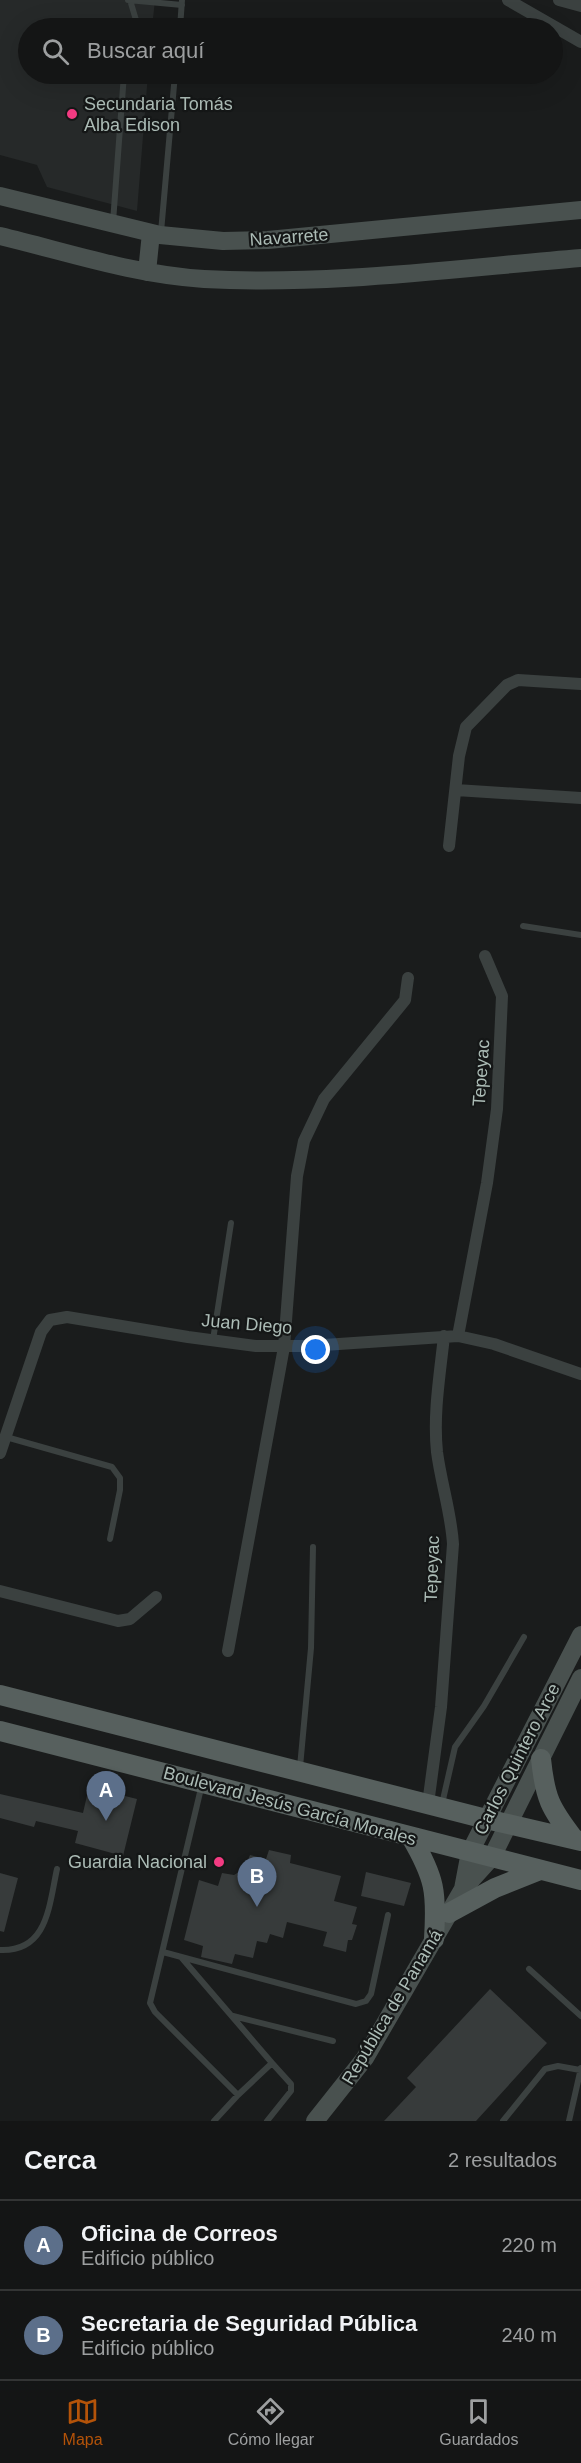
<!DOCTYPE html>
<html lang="es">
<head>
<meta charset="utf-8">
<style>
  :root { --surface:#141515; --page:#212222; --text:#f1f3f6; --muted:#9d9fa0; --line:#333434; --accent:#b45309 }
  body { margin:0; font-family:Helvetica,sans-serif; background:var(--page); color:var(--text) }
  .you { position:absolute; left:316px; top:1350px; width:21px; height:21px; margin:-15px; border:4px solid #fff; border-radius:50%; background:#1a73e8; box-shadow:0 0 0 9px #1a73e833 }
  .badge { display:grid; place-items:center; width:39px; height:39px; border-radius:50%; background:var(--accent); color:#fff; font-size:20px; font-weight:700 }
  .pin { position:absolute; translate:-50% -50px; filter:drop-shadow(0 2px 3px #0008) }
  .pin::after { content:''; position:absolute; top:32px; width:21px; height:18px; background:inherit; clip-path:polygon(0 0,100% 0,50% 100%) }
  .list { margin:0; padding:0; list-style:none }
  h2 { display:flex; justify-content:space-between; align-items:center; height:78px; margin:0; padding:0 24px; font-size:26px }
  h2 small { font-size:20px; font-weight:400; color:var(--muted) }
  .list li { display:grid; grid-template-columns:39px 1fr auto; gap:18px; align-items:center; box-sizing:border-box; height:90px; padding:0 24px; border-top:2px solid var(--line) }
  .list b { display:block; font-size:22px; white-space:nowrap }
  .list p { margin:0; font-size:20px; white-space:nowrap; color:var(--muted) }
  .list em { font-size:20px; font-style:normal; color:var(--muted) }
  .icon { flex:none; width:33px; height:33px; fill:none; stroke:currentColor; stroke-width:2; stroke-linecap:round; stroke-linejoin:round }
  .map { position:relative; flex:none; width:581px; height:2121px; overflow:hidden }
  .search { position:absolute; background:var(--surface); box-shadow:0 6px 24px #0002; left:18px; right:18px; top:18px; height:66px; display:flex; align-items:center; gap:15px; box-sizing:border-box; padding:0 21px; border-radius:33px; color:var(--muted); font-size:22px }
  .sheet { height:258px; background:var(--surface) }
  nav { display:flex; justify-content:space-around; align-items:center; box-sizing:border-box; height:84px; border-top:2px solid var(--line); background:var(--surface); font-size:16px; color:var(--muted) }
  nav a { display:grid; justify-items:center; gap:3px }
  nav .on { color:var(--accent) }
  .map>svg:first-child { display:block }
  .built { fill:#262929 }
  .building { fill:#373b3b }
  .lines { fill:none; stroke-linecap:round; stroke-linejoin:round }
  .service { stroke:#3b4140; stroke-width:6 }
  .minor { stroke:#3b4140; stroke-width:12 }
  .secondary { stroke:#49514f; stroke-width:18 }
  .primary { stroke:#57605e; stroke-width:20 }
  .poi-dot { fill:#f33b82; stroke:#151717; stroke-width:2 }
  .labels { text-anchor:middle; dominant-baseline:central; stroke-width:4.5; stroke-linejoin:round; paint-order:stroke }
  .poi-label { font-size:18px; fill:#acbcb6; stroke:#151717; text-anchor:start }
  .street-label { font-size:18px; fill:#acbcb6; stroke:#151717 }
</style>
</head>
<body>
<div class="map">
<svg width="581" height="2121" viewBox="0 0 581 2121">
  <rect width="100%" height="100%" fill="#1a1c1c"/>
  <path class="built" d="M0 0H155L152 28H28V74H148L137 211 47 187 37 165 0 155Z"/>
  <path class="building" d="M89 1787 137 1799 123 1856 75 1843 78 1831 36 1821 34 1827 0 1818V1794L83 1813Z
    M269 1850 291 1855 290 1863 341 1876 334 1901 357 1907 352 1924 357 1925 352 1940H348L346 1952 323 1946 327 1932 287 1922 283 1938 270 1934 267 1943 257 1941 253 1958 235 1954 232 1964 201 1957 203 1946 184 1940 199 1880 218 1886 222 1873 234 1875 244 1869 250 1855 266 1859Z
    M366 1872 411 1883 404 1906 361 1896Z
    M0 1873 18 1878 4 1932 0 1931Z
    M490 1989 547 2043 476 2121H384L416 2087 407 2078Z"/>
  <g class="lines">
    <path class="service" d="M128 0 182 5
      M130 0 136 20 135 28
      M180 28 182 0
      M113 222 124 74
      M161 232 175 74
      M523 926 581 935
      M213 1340 231 1223
      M6 1437 112 1467 120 1478V1490L110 1539
      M300 1767 311 1648 313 1547
      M442 1804 455 1747 484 1706 524 1637
      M0 1950C48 1952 49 1905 57 1869
      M163 1952 356 2004 366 2001 371 1994 388 1915
      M181 1957 272 2063 238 2095 155 2012 150 2003 202 1784
      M529 1969 581 2016
      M233 2016 333 2041
      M214 2121 238 2095
      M267 2121 291 2091V2084L272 2063
      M503 2121 545 2069 558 2066 580 2070
      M569 2121 581 2068"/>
    <path class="minor" d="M508 0 581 42
      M559 0 581 6
      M456 790 581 798
      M449 846 459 756 466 727 507 685 518 680 581 684
      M458 1336 487 1183 497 1109 502 996 485 956
      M0 1453 41 1332 50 1320 67 1317 188 1337 256 1346H309L458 1336 494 1344 581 1374
      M0 1591 118 1621 130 1619 156 1597
      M228 1651 284 1347 297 1176 304 1141 324 1099 405 1000 408 978
      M428 1804 441 1707 453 1544C451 1512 441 1483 437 1452 433 1414 440 1374 444 1336"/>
    <path class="secondary" d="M0 196 160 235 223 241 268 240 581 210
      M0 236C67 252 135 275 204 279 327 286 459 268 581 258
      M147 272 151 233
      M463 1889 470 1852 581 1635
      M315 2121 365 2058 463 1889 492 1857 581 1678"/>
    <path class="primary" d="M0 1695 486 1819 581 1841
      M0 1731 581 1880
      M541 1759C545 1798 550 1808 574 1839
      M411 1837C435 1878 437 1892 434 1939
      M449 1913 495 1888 540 1870"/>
  </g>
  <g class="poi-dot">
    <circle cx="72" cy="114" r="6"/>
    <circle cx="219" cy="1862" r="6"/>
  </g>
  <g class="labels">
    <g class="poi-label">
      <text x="84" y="104">Secundaria Tomás<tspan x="84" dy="21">Alba Edison</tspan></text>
      <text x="207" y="1862" text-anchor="end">Guardia Nacional</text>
    </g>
    <g class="street-label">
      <text transform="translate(289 237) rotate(-4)">Navarrete</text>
      <text transform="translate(481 1073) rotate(-86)">Tepeyac</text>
      <text transform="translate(247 1324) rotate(5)">Juan Diego</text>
      <text transform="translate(432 1569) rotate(-88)">Tepeyac</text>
      <text transform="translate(517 1759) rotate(-63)">Carlos Quintero Arce</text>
      <text transform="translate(290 1806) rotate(15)">Boulevard Jesús García Morales</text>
      <text transform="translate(392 2007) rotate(-59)">República de Panamá</text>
    </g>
  </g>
</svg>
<div class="you"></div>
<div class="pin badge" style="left:106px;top:1821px;background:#5c6f8a">A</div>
<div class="pin badge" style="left:257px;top:1907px;background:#5c6f8a">B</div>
<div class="search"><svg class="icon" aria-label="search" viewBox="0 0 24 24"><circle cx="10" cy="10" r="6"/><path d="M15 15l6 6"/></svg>Buscar aquí</div>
</div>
<section class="sheet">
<h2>Cerca<small>2 resultados</small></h2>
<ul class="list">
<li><span class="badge" style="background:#5c6f8a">A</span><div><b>Oficina de Correos</b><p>Edificio público</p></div><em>220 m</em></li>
<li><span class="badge" style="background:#5c6f8a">B</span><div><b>Secretaria de Seguridad Pública</b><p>Edificio público</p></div><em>240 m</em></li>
</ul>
</section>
<nav>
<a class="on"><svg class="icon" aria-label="map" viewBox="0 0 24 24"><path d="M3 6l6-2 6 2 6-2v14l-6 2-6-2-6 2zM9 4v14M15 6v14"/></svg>Mapa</a>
<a><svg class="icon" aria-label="directions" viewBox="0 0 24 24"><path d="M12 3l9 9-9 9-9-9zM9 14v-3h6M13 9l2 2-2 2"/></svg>Cómo llegar</a>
<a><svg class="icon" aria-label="saved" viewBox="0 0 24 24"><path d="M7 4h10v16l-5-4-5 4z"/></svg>Guardados</a>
</nav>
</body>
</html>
